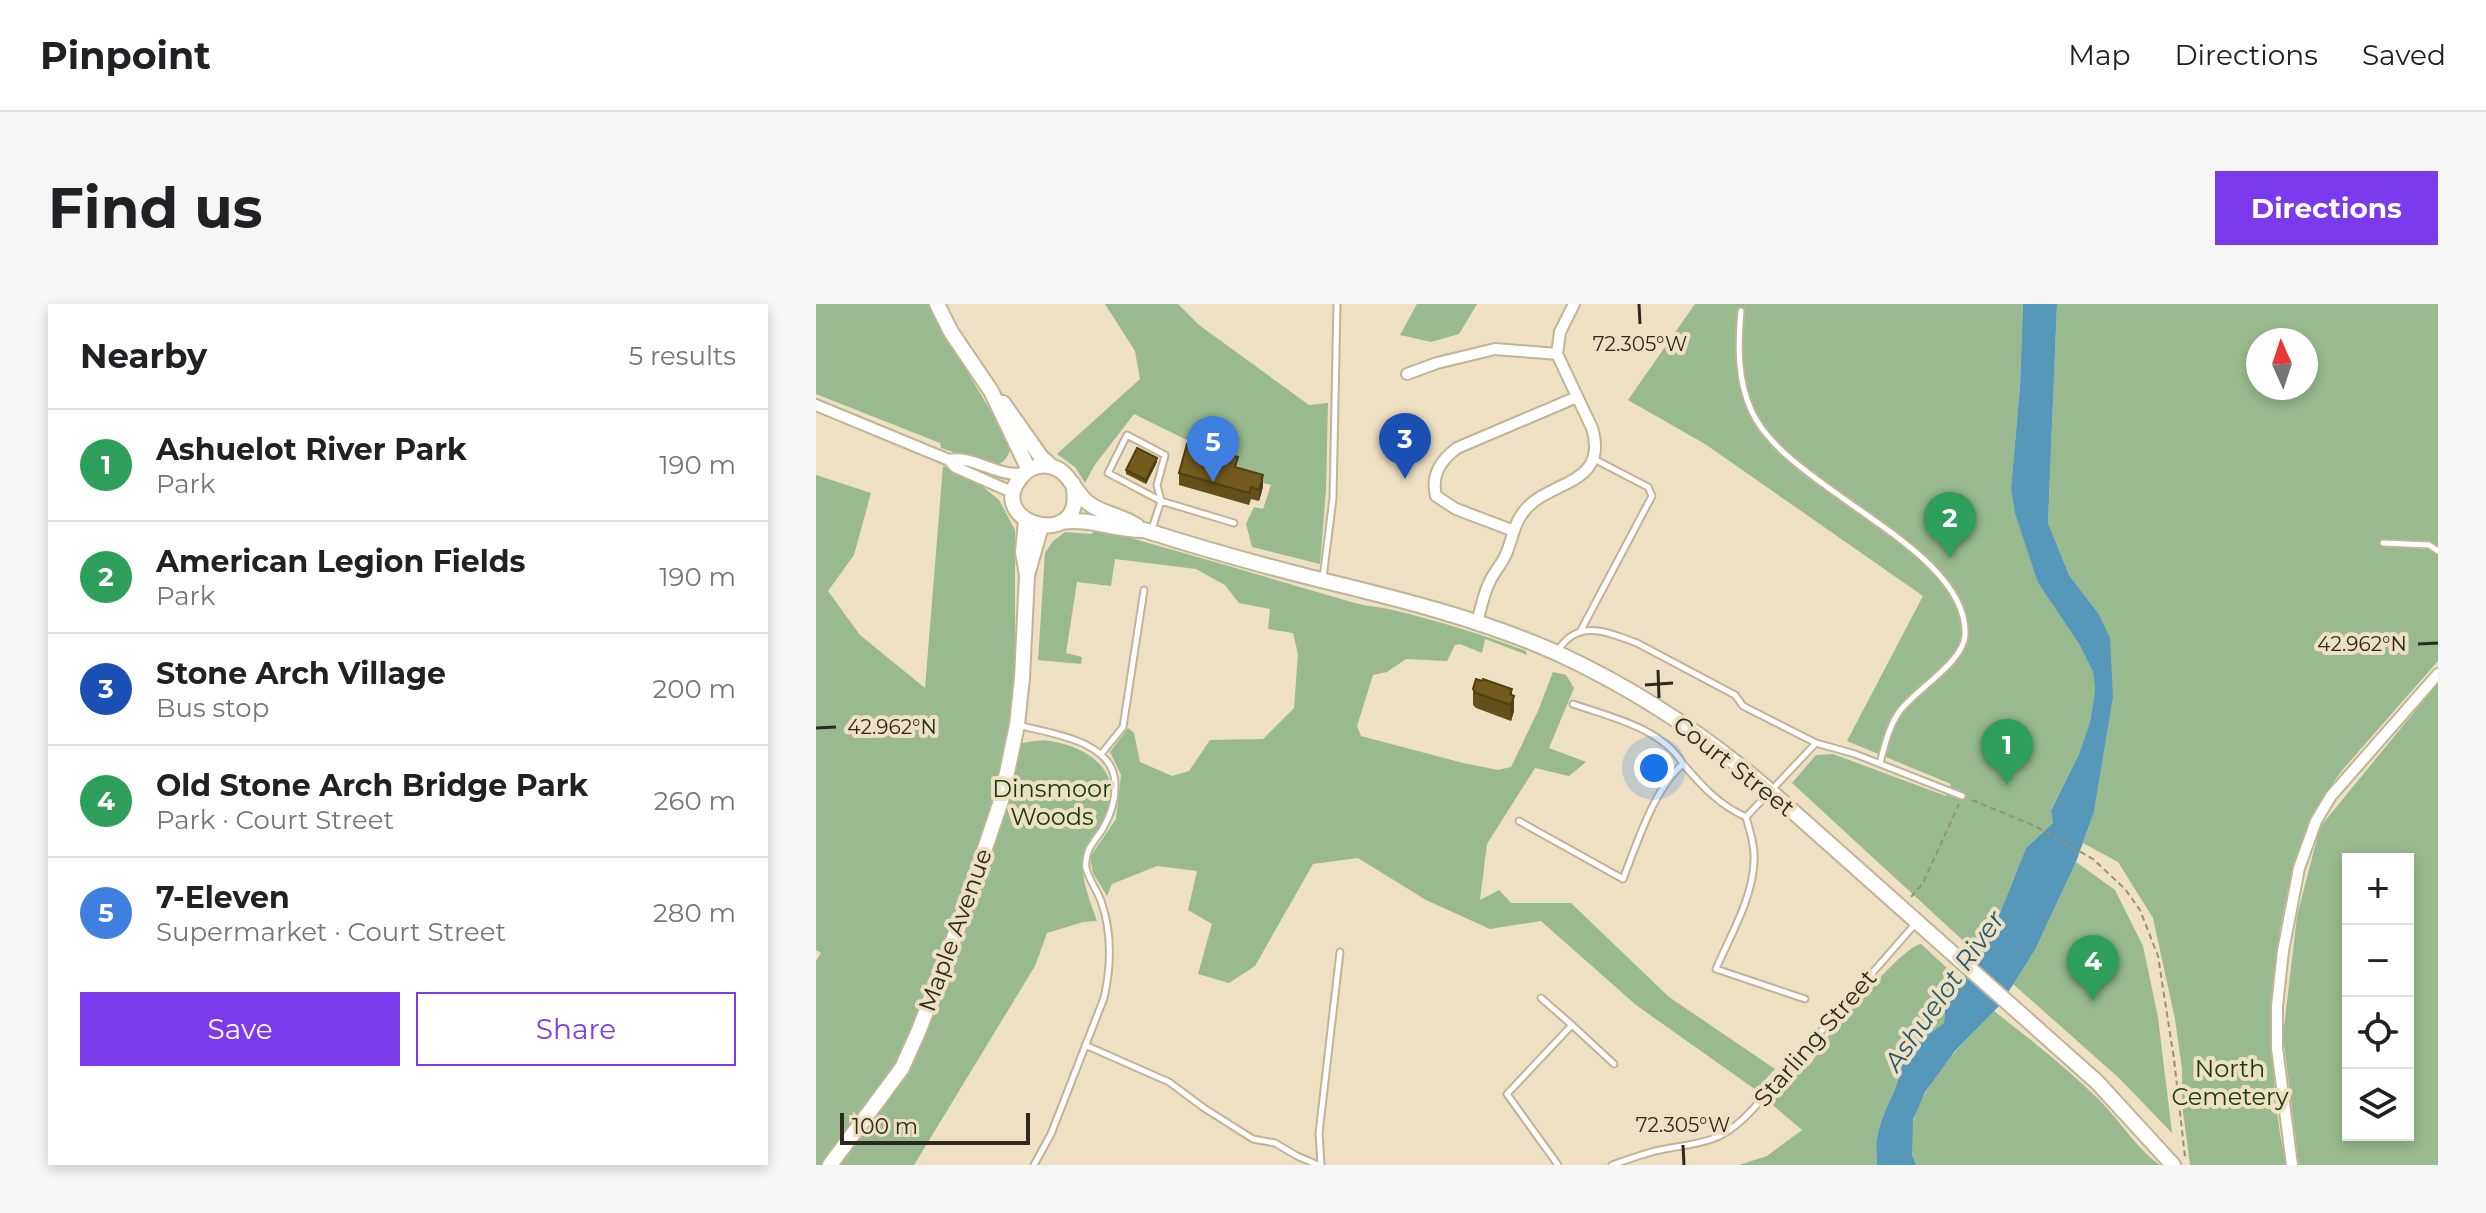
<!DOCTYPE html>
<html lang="en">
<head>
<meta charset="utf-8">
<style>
  :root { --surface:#fff; --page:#f6f6f6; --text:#202124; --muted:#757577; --line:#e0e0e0; --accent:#7c3aed }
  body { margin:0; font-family:Montserrat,sans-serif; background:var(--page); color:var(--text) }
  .controls { position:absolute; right:24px; bottom:24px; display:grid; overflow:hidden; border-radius:0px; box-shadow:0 4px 12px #0003 }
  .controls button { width:72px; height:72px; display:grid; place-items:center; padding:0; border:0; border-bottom:2px solid var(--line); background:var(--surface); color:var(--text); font:40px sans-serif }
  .compass { position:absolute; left:1430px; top:24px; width:72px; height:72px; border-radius:50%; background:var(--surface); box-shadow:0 4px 12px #0003; rotate:357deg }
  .scale { position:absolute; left:24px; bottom:20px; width:190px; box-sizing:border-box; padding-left:8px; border:4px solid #2e291e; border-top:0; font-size:22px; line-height:28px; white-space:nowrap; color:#2e291e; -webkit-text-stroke:6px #eee0c2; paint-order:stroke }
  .you { position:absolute; left:838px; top:464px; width:28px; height:28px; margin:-20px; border:6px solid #fff; border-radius:50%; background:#1a73e8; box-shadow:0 0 0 12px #1a73e833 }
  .badge { display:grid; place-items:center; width:52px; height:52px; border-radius:50%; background:var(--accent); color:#fff; font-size:26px; font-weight:700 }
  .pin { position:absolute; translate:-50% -66px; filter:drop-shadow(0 2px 4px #0008) }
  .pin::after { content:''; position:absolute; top:42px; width:28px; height:24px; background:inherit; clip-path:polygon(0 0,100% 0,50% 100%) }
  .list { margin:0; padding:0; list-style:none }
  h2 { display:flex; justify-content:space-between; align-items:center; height:104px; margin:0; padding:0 32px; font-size:34px }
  h2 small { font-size:26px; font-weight:400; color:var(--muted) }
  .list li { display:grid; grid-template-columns:52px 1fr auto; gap:24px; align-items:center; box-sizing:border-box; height:112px; padding:0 32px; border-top:2px solid var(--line) }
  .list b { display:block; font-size:30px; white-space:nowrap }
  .list p { margin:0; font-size:26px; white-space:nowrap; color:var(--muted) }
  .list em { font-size:26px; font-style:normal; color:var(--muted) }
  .actions { display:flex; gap:16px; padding:24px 32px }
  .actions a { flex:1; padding:18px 0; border:2px solid var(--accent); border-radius:0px; text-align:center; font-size:28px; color:var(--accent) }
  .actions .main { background:var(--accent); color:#fff }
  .icon { flex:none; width:44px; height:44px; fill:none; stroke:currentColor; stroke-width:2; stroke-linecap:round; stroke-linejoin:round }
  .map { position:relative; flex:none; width:1622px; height:861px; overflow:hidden; border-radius:0px }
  header { display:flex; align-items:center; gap:48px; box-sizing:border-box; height:112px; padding:0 40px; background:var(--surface); border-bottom:2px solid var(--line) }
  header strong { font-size:38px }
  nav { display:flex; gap:44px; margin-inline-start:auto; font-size:28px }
  .intro { display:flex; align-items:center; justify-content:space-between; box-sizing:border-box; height:192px; padding:0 48px }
  h1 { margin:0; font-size:56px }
  .button { padding:20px 36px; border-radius:0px; background:var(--accent); color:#fff; font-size:28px; font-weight:700 }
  main { display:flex; gap:48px; padding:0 48px }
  aside { flex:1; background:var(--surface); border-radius:0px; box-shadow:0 4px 12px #0003 }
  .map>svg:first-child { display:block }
  .green { fill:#98ba8e; fill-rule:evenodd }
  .water { fill:#5598ba }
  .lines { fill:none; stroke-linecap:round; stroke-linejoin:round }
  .lane-casing { stroke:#c0b396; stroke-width:9 }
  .street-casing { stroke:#c0b396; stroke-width:14 }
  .secondary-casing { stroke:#c0b396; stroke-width:18 }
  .path { stroke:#998f79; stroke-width:2; stroke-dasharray:6 4; stroke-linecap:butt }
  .lane { stroke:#fff; stroke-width:5 }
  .street { stroke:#fff; stroke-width:10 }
  .secondary { stroke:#fff; stroke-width:14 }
  .wall { fill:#644e19 }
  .shaded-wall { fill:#514014 }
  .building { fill:#745b1d; stroke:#514014; stroke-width:2 }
  .ticks { fill:none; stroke:#2e291e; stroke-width:3 }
  .labels { text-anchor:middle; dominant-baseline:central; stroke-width:8; stroke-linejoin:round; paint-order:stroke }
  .street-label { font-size:24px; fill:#2e291e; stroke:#eee0c2 }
  .park-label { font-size:24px; fill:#173d07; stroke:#eee0c2 }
  .water-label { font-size:26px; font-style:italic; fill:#255a72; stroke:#eee0c2 }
  .ticks-label { font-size:20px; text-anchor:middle; fill:#2e291e; stroke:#eee0c2; stroke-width:8; stroke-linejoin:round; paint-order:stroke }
</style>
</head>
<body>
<header>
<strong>Pinpoint</strong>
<nav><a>Map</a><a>Directions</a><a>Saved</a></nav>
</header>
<div class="intro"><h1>Find us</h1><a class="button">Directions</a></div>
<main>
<aside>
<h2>Nearby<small>5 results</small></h2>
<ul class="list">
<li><span class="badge" style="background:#2e9e5b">1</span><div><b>Ashuelot River Park</b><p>Park</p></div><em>190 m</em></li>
<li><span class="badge" style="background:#2e9e5b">2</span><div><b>American Legion Fields</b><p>Park</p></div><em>190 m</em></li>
<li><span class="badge" style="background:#1a4fb4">3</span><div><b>Stone Arch Village</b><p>Bus stop</p></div><em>200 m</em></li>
<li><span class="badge" style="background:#2e9e5b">4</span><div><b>Old Stone Arch Bridge Park</b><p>Park · Court Street</p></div><em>260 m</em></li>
<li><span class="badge" style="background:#3f7fe0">5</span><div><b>7-Eleven</b><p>Supermarket · Court Street</p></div><em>280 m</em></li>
</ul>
<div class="actions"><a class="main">Save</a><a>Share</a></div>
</aside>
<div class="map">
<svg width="1622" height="861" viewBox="0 0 1622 861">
  <rect width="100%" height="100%" fill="#eee0c2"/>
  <path class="green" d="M0 0H115L133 37 195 141C193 152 189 159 178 162L125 144 124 139 0 90Z
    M289 0H362L383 21 493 101 512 99 510 186 504 260 436 243 430 220 438 203 447 205 455 181 423 173 424 163 377 150V139L318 110 278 162 269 179 259 163 241 150 324 75 319 47Z
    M601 0H661L643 30 615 38 584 31Z
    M879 0H1207L1204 82 1195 184 1222 279 1263 340 1277 368 1279 386 1274 418 1263 450 1235 505 1237 519 1210 544 1166 654 976 479 1000 451 1017 450 1130 492 1135 480 1031 437 1107 292 889 140 812 96Z
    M1241 0H1622V357L1528 464C1516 480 1503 498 1495 516 1453 604 1446 768 1471 861H1374L1366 800V765L1359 715 1337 614 1302 558 1267 539 1278 508 1297 394 1282 309 1253 271 1232 219ZM1442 36H1490V84H1442Z
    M127 162 154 172 183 196 199 226V391L192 442C205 440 221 435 234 437 272 443 308 467 291 510 285 524 269 537 267 552 264 574 274 597 281 617L267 618 231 629 219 662 98 861H0V657L5 649 0 646V171L55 189 38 251 12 287 44 331 109 384Z
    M279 224C366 248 453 274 539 299 553 303 568 303 581 307 626 318 668 331 710 347L711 351 669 335 666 349 644 340 639 341 631 357 590 355 571 368 557 371 541 422 545 432 647 459 682 466 695 463 722 407 737 368 750 371 758 384 733 444 770 458 753 472 719 464 671 540 664 596 683 586 695 599H755L853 693 959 765 940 786 820 701 725 617 674 625 610 596 542 554 497 560 439 662 413 679 382 670 396 620 372 606 381 567 341 562 296 580 291 592 277 569 274 553 300 515 305 471 294 448 312 424 318 429 324 458 356 472 373 467 394 436 447 435 478 404 482 350 477 329 452 325 454 305 423 299 409 281 380 265 299 255 295 282 261 278 250 349 266 353 265 360 222 356 229 249 237 237 249 228 276 230Z
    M1622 379V861H1483L1467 732 1481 612 1504 523ZM1532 555H1592V831H1532Z
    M1260 558 1299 586 1327 642 1342 713 1356 829 1303 774 1197 680 1219 646Z
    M1105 640 1146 678 1129 705 1128 719 1098 741 1086 755C1085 784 1065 806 1061 835 1059 843 1061 853 1061 861H923L951 852 986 826 952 797C959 791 965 783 972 777 987 764 996 765 1003 743 1021 723 1084 644 1105 640Z
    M1178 707C1215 736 1255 767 1288 801 1307 821 1321 845 1344 861H1100C1076 805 1143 743 1178 707Z"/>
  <path class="water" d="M1207 0H1241L1232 219 1253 271 1282 309 1294 334 1297 394 1278 508 1260 558 1219 646 1184 701 1139 747 1109 788 1097 816 1096 850 1100 861H1061C1061 853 1059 843 1061 835 1065 806 1085 784 1086 755L1098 741 1128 719 1129 705 1157 658 1160 654H1166L1210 544 1237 519 1235 506 1263 450 1274 418 1279 386 1277 368 1263 340 1222 279 1199 209 1195 184 1204 82Z"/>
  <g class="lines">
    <g class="lane-casing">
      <path id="lane" d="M925 7C922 41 921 76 936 108 972 186 1153 243 1149 331 1148 358 1099 386 1083 408 1072 424 1069 441 1064 459
        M311 131 349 151 341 181 345 197 292 169Z
        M335 228 345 197 418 219
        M1567 239 1613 241 1622 247
        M507 274 517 194 521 0
        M764 328 836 192 832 183 778 155
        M741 348C761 314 791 328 821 339L919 391 927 402 1000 439 1039 450 1146 492
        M757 400C794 413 846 424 867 460
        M202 421C235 430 297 436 299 479 300 497 295 511 286 526 278 538 268 547 270 564 273 576 281 586 285 597 296 628 295 663 288 694L235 830 218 861
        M286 449 307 423 328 286
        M930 513 1000 439
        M703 517 807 575C821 540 838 484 867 460 886 482 903 501 930 513 934 528 939 542 938 557 937 594 914 632 900 665L989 695
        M725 694 756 721
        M269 741 353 778 388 804 437 835 459 839 481 852 502 861
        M505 861 503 829 524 648
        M742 861 691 790 756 721 798 760
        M796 861C810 856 825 851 839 847 885 837 902 843 937 805L1100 619"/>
    </g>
    <g class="street-casing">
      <path id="street" d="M591 70 621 59 679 45 741 50
        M0 101 133 156 139 163 198 189
        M133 156C159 151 181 174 208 169
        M698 227 640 205 620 192C615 171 624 157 641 144L761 93
        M661 319C665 305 667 290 674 277 678 268 686 260 690 250 696 237 697 222 706 210 729 175 794 184 776 124L741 50 744 28 758 0
        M1476 861 1461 744V702L1467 647 1483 564 1500 517 1515 492 1622 370"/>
    </g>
    <g class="secondary-casing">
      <path id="secondary" d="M121 0 135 28 175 87 213 166
        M187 99 225 153 235 162
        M257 180C273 250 166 220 205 173 211 165 222 160 232 162 254 165 256 186 271 198 285 210 305 211 321 222
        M245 218C274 213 299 227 328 226 388 245 448 262 509 277 587 296 667 316 741 349 819 385 889 431 954 487L1281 778 1357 861
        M211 271 225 222
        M14 861 86 764 103 726 144 618 185 497 201 421 206 374 211 271 207 248 210 216"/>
    </g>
    <path class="path" d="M1156 496 1219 522 1277 555 1309 585 1324 606 1342 652 1358 755 1369 853
      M1095 593 1107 579 1143 500"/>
    <use href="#lane" class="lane"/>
    <use href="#street" class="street"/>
    <use href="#secondary" class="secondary"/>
  </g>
  <path class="wall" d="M341 158 330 180 310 170V166Z
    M422 164 447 183 443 197 435 195 433 201 363 181V169Z
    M657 385 696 391 698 407 695 417 660 404 657 401Z"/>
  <path class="shaded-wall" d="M341 154V158L330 180V176Z
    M447 171V183L443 197V186Z
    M696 385V399L698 392V407L695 417 694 390Z"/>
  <path class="building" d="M371 140 422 153 419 163 447 171 443 186 435 183 433 189 363 169Z
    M321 144 341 154 330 176 310 166Z
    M660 375 666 377 667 375 696 385 694 390 698 392 695 401 660 389 657 385Z"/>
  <path class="ticks" d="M823 0 824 20M1602 340 1622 339M842 366 843 394M829 381 857 379M0 424 20 423M867 841 868 861"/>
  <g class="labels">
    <g class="street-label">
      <text transform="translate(918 462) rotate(38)">Court Street</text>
      <text transform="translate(139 626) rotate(-70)">Maple Avenue</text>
      <text transform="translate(999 734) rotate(-49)">Starling Street</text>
    </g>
    <g class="park-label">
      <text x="236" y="484">Dinsmoor<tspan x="236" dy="28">Woods</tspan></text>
      <text x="1414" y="764">North<tspan x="1414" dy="28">Cemetery</tspan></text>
    </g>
    <g class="water-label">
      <text transform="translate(1128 687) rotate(-55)">Ashuelot River</text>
    </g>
  </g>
  <g class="ticks-label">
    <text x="824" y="47">72.305°W</text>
    <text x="1546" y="347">42.962°N</text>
    <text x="76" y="430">42.962°N</text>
    <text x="867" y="828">72.305°W</text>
  </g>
</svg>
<div class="controls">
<button>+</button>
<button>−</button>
<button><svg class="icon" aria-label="locate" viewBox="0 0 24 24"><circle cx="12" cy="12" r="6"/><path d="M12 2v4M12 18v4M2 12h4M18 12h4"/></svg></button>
<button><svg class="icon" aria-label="layers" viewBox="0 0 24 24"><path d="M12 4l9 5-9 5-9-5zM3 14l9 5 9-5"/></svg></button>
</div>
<svg class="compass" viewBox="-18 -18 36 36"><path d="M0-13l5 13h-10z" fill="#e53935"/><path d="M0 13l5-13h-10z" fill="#757577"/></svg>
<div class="scale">100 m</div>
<div class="you"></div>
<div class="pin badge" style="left:1191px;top:481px;background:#2e9e5b">1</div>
<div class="pin badge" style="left:1134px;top:254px;background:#2e9e5b">2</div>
<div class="pin badge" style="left:589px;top:175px;background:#1a4fb4">3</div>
<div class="pin badge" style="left:1277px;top:697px;background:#2e9e5b">4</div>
<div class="pin badge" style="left:397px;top:178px;background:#3f7fe0">5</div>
</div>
</main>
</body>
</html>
